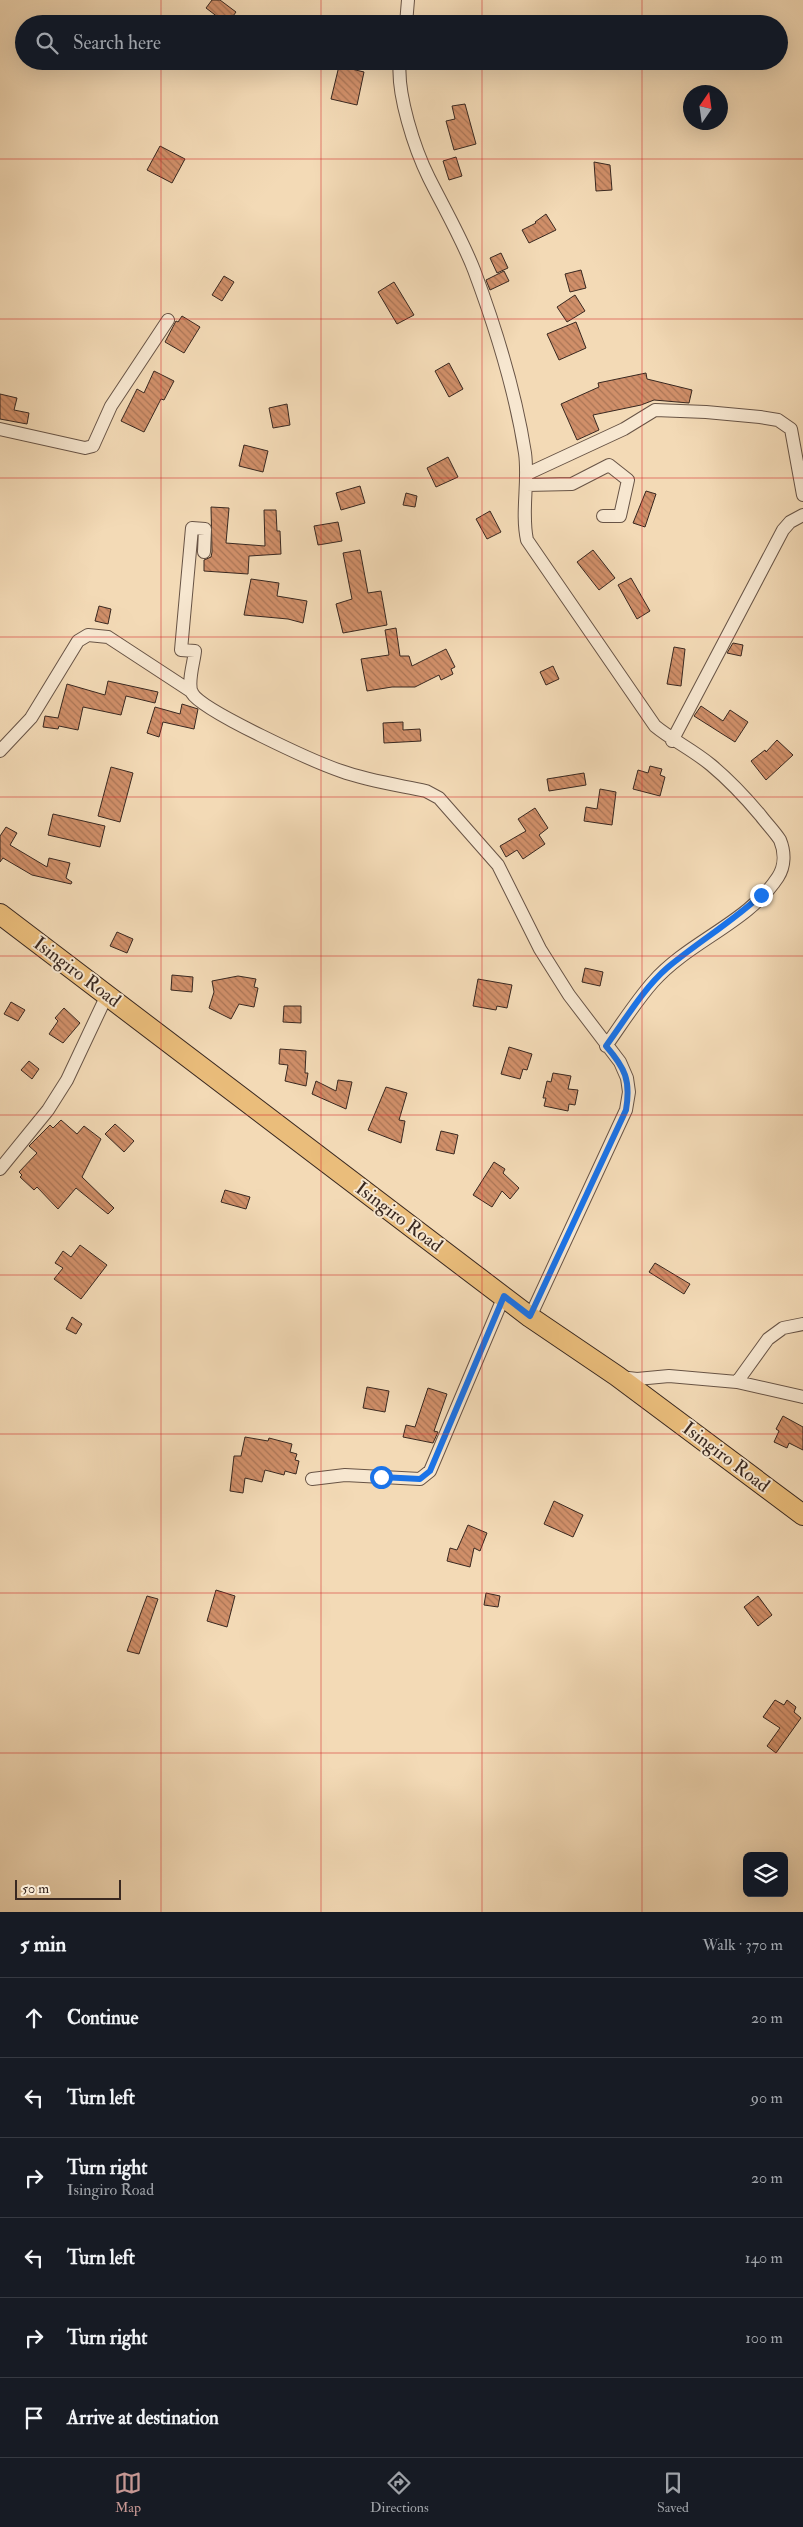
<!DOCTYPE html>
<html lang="en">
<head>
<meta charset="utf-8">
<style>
  :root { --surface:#171b24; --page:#20242c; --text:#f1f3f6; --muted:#9ea1a6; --line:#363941; --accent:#c59692 }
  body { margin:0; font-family:"IM FELL Double Pica",serif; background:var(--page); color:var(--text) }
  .controls { position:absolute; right:15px; bottom:15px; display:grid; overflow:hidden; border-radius:8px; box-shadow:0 5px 20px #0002 }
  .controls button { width:45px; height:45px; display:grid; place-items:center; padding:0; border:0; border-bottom:1px solid var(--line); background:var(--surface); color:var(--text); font:25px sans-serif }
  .compass { position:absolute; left:683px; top:85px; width:45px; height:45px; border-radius:50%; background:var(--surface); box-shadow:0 5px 20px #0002; rotate:13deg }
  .scale { position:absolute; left:15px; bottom:12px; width:106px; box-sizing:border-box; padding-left:5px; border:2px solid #392820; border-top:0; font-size:14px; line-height:18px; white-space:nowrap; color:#392820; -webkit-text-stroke:4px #f7e7d0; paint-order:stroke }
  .stop { position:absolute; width:15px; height:15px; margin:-11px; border:4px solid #1a73e8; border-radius:50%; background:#fff }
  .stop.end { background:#1a73e8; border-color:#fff; box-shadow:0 1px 5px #0008 }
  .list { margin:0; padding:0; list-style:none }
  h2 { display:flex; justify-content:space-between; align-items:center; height:65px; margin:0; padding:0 20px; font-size:21px }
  h2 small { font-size:16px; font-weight:400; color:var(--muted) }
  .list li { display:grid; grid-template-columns:32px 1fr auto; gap:15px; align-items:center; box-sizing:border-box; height:80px; padding:0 20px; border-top:1px solid var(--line) }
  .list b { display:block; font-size:19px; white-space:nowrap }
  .list p { margin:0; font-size:16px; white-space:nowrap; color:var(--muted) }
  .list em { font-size:16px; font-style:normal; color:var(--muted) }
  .icon { flex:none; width:28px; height:28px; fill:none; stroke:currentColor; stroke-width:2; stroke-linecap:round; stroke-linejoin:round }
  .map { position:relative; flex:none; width:803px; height:1912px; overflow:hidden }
  .search { position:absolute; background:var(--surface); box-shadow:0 5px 20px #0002; left:15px; right:15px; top:15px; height:55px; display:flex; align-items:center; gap:12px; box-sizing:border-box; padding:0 18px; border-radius:28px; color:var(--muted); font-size:19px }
  .sheet { height:545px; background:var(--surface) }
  nav { display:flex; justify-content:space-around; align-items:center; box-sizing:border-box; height:70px; border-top:1px solid var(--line); background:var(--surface); font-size:14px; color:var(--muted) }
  nav a { display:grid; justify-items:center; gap:2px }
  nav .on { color:var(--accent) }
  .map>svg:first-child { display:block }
  .building { fill:url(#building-back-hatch); stroke:#392820 }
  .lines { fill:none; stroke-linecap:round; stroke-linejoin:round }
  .minor-casing { stroke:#685446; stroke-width:14 }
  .primary-casing { stroke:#392820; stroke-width:22 }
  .minor { stroke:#f7e7d0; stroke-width:12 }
  .primary { stroke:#eabd7b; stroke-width:20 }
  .route { stroke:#1a73e8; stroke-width:6 }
  .grid { fill:none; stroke:#d62828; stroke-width:1; stroke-opacity:0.55 }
  .labels { text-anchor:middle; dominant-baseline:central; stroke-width:4; stroke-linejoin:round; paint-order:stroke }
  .street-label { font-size:19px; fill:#392820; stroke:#f7e7d0 }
</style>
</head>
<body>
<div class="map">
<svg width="803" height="1912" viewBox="0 0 803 1912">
  <defs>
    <pattern id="building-back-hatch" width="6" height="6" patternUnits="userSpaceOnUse" patternTransform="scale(1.25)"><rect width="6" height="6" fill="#d08f69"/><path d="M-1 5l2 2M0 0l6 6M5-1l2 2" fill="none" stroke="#aa7556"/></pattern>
  </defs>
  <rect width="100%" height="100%" fill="#f3dab6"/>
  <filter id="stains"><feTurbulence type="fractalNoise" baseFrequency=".004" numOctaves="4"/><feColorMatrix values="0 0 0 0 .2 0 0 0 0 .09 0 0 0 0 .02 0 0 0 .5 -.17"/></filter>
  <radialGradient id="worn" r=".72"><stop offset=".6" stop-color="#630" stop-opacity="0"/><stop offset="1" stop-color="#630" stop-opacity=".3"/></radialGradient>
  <path class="building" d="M212 0H220L236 12 227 24 206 8Z
    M339 66 364 72 357 105 331 99Z
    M465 104 476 144 454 150 446 121 455 119 452 106Z
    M160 146 185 159 172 183 147 170Z
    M456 157 462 176 449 180 443 161Z
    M594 162 610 165 612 190 596 191Z
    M546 214 556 230 529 243 522 230 536 223 535 222Z
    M501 253 508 268 497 273 490 258Z
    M581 270 586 288 570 292 565 274Z
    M504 271 509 281 490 290 486 280Z
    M224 276 234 282 222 301 212 295Z
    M394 282 414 315 397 324 378 292Z
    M575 295 585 311 567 322 557 307Z
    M182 316 200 327 184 353 165 342 176 321 178 322Z
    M576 322 586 348 559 360 547 334Z
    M449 363 463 389 449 397 435 371Z
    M154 371 174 381 164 400 161 399 144 432 121 421 137 389 144 393Z
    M646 373 647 379 692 390 689 403 654 400 641 405 593 415 599 430 577 440 561 404 599 387 598 383Z
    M0 394 17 398 14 410 29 413 27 424 0 419Z
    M287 404 290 425 273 428 269 408Z
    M244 445 268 451 263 472 239 466Z
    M448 457 458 477 436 487 427 468Z
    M360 486 365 503 341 510 336 493Z
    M646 491 656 494 645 527 633 523Z
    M406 493 417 496 415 507 403 505Z
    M211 507 229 508 226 543 265 546 264 510H276L277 531H280L281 554 249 556 248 574 204 571V560L211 557 212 552Z
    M490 511 501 532 487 539 476 519Z
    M338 522 342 541 318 545 314 526Z
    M360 550 368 593 381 591 387 625 343 633 336 604 352 599 343 553Z
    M593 550 615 578 599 590 577 562Z
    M631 578 650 611 637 619 618 585Z
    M251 579 279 583 277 596 307 601 303 623 288 619 244 615Z
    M99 606 111 609 108 624 95 621Z
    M396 628 400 656H409L412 666 446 649 455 667 451 669 453 674 441 680 439 675 415 687H392L367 691 361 659 389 655 385 630Z
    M733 643 743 645 741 656 727 653Z
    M674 647 685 649 681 686 667 684Z
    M553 666 559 679 546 685 540 672Z
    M108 681 158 692 155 703 126 696 121 715 83 707 78 730 59 726 58 729 43 727 45 716 58 718 67 684 105 695Z
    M182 704 198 709 194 729 163 722 159 737 147 733 155 707 180 714Z
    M701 706 723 721 730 710 748 722 735 742 694 716Z
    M403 722V730L420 729 421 741 384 743 383 723Z
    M777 740 793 755 766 780 751 761 765 750 766 752Z
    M650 766 662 769 660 775 665 777 660 796 633 789 638 770 648 773Z
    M111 767 133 773 120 822 98 816Z
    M584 773 586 785 549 791 547 779Z
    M600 789 616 792 612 825 584 821 586 807 597 809Z
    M535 808 548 828 539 835 545 844 523 859 517 850 506 857 500 846 526 831 518 819Z
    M53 814 105 826 100 847 48 835Z
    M6 827 17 833 10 845 47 867 49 858 70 863 66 878 72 882 71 884 32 875 3 858 0 862V836Z
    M117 932 133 939 127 953 110 946Z
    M585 968 603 972 600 986 582 982Z
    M172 975 193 977 192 992 171 990Z
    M238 976 256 979 254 987 258 988 254 1007 239 1004 231 1019 209 1008 214 992 212 981Z
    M478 979 512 985 507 1008 497 1006 496 1010 473 1006Z
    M11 1002 25 1010 18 1021 4 1014Z
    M284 1006H301V1023L283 1022Z
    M64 1008 80 1023 63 1043 49 1034 58 1021 55 1018Z
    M509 1047 532 1054 527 1070 523 1069 520 1079 501 1074Z
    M280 1049 306 1051 305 1073H308L306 1086 285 1081 288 1065 279 1064Z
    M29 1061 39 1069 32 1079 21 1070Z
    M553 1073 571 1076 568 1089 578 1090 575 1105 569 1104 568 1111 544 1106 546 1098H543L547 1081 551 1082Z
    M338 1080 352 1082 346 1109 312 1094 316 1081 336 1091Z
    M386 1087 407 1093 399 1120 405 1121 401 1143 368 1130Z
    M61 1120 77 1134 84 1126 101 1139 82 1177 114 1208 108 1214 76 1188 58 1209 37 1187 34 1190 20 1177 22 1175 19 1172 37 1153 29 1146 50 1125 53 1128Z
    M115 1124 134 1141 124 1152 105 1134Z
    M441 1131 458 1135 454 1154 436 1150Z
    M494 1162 505 1169 503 1173 519 1188 510 1199 502 1191 492 1207 473 1195Z
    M225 1190 250 1197 246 1209 221 1202Z
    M80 1245 107 1265 81 1299 54 1279 63 1268 55 1263 63 1251 71 1257Z
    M655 1263 690 1284 684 1294 649 1272Z
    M72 1317 82 1324 76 1334 66 1329Z
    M367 1387 389 1391 385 1412 363 1408Z
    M428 1388 447 1394 434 1431 438 1432 433 1443 403 1437 406 1425 415 1427Z
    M783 1416 803 1427V1450L789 1443 787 1448 774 1442 779 1431 776 1429Z
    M245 1437 268 1441 269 1438 292 1444 290 1452 297 1454 295 1460 299 1461 296 1474 285 1471 284 1475 265 1470 262 1482 245 1478 243 1493 230 1491 234 1456H241Z
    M554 1501 583 1515 573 1537 544 1524Z
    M468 1525 487 1533 480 1551 474 1548 470 1567 447 1561 450 1548 457 1550Z
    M216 1590 235 1596 227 1627 207 1621Z
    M486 1593 500 1596 498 1607 484 1605Z
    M147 1596 158 1599 139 1654 127 1651Z
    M758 1596 772 1615 758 1626 744 1607Z
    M775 1700 784 1705 787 1700 796 1707 794 1712 801 1718 776 1753 767 1746 780 1728 763 1717Z"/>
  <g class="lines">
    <g class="minor-casing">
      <path id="minor" d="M406 24 408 0
        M400 61C396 93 415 150 429 178 444 208 462 239 474 270 495 326 516 395 525 453 529 482 521 512 527 540L655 726C672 740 693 750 711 765 729 780 746 798 761 816 767 824 775 832 780 840 785 852 785 866 778 877 748 923 689 941 653 982 636 1001 621 1025 606 1046
        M0 429 85 448 93 446 111 406 168 320
        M527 474 624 429 655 410 706 412 760 417 778 420 791 429 803 495
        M526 485 572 484 609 465 628 480 620 516H603
        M204 552 205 529 192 528 181 650 195 651C194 662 187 683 192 693 202 711 317 763 341 771 369 781 398 785 426 791L439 798 498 865 540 949 569 995 620 1062 627 1078 629 1092 626 1110 530 1317
        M672 741 783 530 790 522 803 515
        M0 751 31 718 78 641 88 635 108 637 192 692
        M0 1169 48 1110 67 1080 107 995
        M620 1377 637 1379 669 1376 737 1382 803 1397
        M737 1382 768 1339 783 1328 803 1324
        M312 1479 345 1475 420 1479 430 1471 504 1296"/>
    </g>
    <g class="primary-casing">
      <path id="primary" d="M0 914 530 1317 617 1376 803 1515"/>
    </g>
    <use href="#minor" class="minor"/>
    <use href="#primary" class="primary"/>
  </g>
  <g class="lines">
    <path class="route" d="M381 1477 420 1479 430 1471 504 1296 530 1316 626 1110C631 1080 625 1068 606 1046 625 1020 643 989 667 968 698 942 732 922 761 895"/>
  </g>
  <path class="grid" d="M161 0V24M321 0V24M482 0V24M642 0V24M161 61V1912M321 61V1912M482 61V1912M642 61V1912M0 159H803M0 319H803M0 478H803M0 637H803M0 797H803M0 956H803M0 1115H803M0 1275H803M0 1434H803M0 1593H803M0 1753H803"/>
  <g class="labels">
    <g class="street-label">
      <text transform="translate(77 972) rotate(37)">Isingiro Road</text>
      <text transform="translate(399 1217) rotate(37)">Isingiro Road</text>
      <text transform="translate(726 1457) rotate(37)">Isingiro Road</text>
    </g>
  </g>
  <rect width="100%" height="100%" filter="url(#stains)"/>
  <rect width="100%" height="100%" fill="url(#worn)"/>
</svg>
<div class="controls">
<button><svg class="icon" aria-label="layers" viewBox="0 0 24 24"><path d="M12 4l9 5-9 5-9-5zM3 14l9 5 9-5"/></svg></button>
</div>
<svg class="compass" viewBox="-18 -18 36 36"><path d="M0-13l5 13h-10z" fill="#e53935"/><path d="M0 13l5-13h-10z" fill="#9ea1a6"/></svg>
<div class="scale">50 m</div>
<div class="stop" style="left:381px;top:1477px"></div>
<div class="stop end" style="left:761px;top:895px"></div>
<div class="search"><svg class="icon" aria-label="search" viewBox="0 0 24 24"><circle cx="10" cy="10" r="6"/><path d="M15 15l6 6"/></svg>Search here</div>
</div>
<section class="sheet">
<h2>5 min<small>Walk · 370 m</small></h2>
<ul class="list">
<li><svg class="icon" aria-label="ahead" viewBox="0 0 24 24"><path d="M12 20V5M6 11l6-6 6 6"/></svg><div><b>Continue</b></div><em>20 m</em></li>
<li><svg class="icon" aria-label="left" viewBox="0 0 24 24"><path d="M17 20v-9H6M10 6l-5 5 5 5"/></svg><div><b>Turn left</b></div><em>90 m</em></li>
<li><svg class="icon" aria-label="right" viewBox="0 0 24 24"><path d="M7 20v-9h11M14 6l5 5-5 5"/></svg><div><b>Turn right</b><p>Isingiro Road</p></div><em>20 m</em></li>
<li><svg class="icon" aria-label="left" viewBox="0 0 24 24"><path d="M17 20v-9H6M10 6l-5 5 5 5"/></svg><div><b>Turn left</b></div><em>140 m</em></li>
<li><svg class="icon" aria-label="right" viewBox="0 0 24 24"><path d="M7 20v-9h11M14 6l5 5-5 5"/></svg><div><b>Turn right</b></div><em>100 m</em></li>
<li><svg class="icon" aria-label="arrive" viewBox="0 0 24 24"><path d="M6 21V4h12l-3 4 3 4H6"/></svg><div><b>Arrive at destination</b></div></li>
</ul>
</section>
<nav>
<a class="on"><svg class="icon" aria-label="map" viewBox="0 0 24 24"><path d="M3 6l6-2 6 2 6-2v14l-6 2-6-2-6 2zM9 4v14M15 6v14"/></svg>Map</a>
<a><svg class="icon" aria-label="directions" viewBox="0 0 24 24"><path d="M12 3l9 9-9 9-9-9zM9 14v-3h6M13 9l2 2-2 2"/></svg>Directions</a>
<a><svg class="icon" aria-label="saved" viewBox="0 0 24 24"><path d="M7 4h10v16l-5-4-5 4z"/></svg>Saved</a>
</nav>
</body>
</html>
